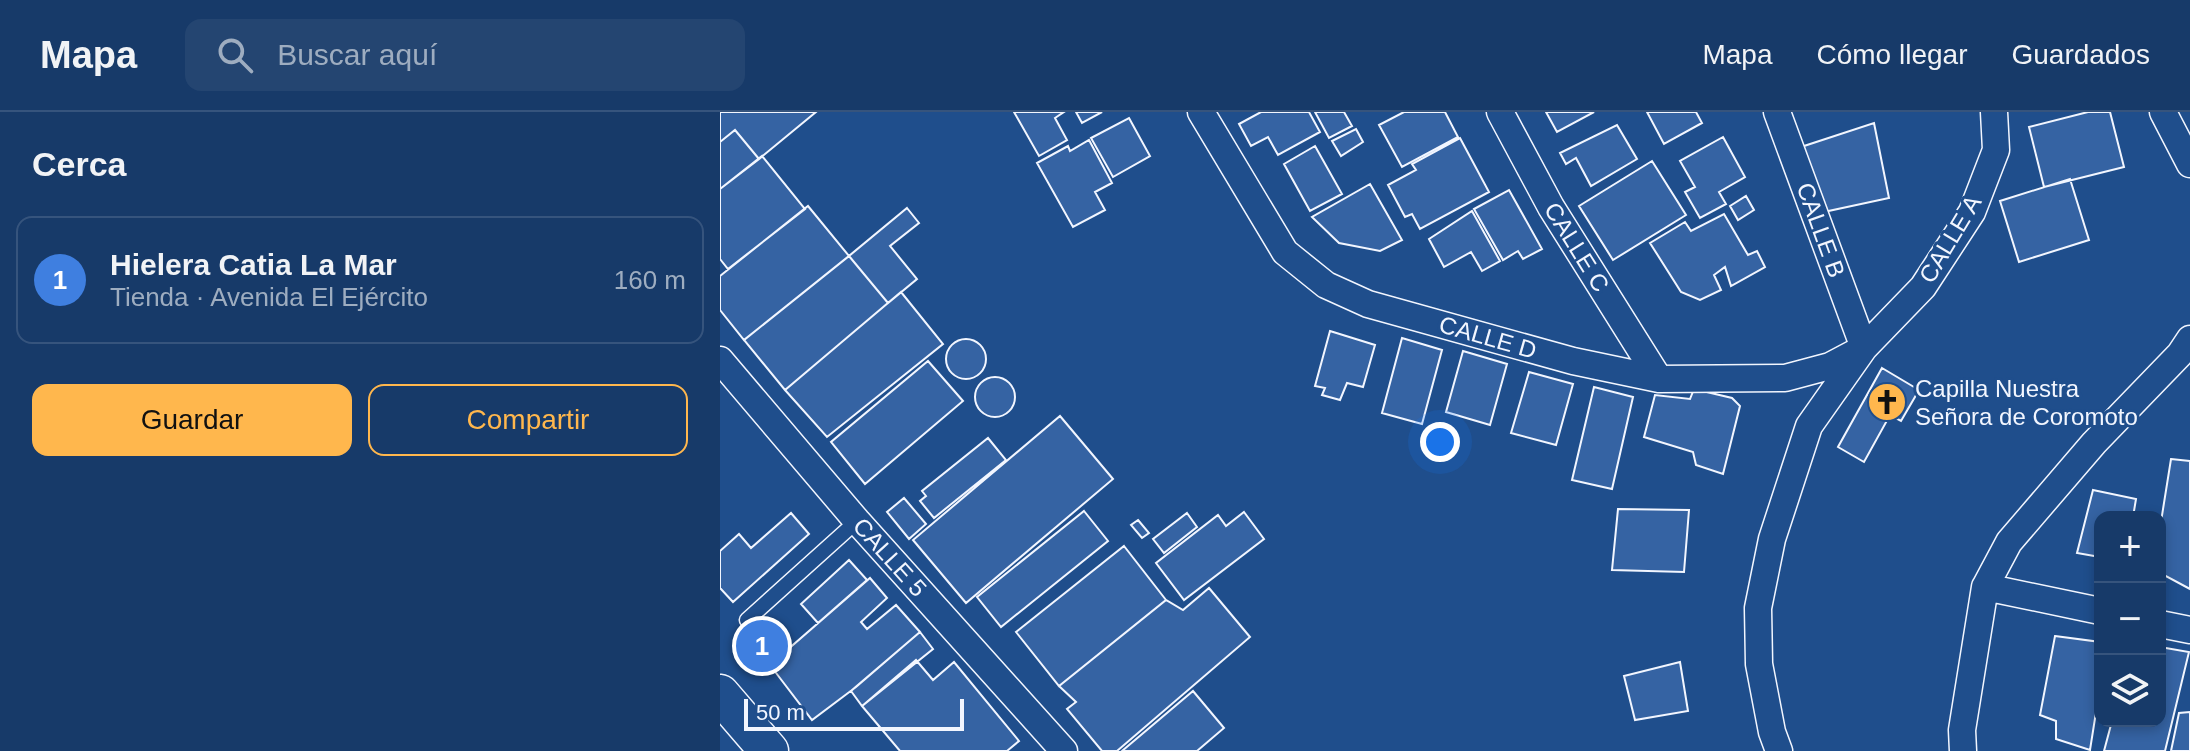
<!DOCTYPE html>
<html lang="es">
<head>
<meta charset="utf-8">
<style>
  :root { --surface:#173a69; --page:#244571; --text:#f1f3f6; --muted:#9eadc0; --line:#36547d; --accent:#ffb74d }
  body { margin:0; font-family:Helvetica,sans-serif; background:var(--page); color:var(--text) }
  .controls { position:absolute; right:24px; bottom:24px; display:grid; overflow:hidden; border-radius:16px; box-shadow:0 4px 12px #0003 }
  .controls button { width:72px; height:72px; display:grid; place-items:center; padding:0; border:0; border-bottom:2px solid var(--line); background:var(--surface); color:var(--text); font:40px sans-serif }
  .scale { position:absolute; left:24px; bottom:20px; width:220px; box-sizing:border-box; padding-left:8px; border:4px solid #f2f6ff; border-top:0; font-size:22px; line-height:28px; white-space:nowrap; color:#f2f6ff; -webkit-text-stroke:6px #1f4e8c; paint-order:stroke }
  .you { position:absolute; left:720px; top:330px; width:28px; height:28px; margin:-20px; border:6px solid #fff; border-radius:50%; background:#1a73e8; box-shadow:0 0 0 12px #1a73e833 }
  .badge { display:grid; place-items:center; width:52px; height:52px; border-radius:50%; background:var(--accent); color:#fff; font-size:26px; font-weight:700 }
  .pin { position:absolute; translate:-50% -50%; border:4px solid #fff; box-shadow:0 2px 8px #0006 }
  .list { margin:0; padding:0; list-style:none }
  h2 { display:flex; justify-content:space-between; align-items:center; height:104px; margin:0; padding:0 32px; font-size:34px }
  h2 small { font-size:26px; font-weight:400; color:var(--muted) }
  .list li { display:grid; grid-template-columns:52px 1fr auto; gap:24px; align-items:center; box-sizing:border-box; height:128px; margin:0 16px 16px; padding:0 16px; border:2px solid var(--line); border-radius:16px }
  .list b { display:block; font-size:30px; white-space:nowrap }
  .list p { margin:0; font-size:26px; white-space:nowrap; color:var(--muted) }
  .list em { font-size:26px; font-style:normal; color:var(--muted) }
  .actions { display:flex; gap:16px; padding:24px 32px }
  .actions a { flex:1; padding:18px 0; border:2px solid var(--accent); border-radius:16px; text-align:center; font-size:28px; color:var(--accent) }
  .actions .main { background:var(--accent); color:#111 }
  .icon { flex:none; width:44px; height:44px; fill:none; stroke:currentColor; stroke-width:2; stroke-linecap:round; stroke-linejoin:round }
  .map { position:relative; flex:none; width:1470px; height:639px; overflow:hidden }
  header { display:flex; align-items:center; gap:48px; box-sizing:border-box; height:112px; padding:0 40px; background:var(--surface); border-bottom:2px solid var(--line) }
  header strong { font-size:38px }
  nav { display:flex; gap:44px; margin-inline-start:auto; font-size:28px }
  .search { width:560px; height:72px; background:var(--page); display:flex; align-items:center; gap:20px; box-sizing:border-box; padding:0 28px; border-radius:16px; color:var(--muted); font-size:30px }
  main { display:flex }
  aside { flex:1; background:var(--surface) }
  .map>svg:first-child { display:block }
  .building { fill:#3563a3; stroke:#f2f6ff; stroke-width:2 }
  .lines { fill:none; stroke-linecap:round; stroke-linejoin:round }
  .lane-casing { stroke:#f2f6ff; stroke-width:17 }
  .street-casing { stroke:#f2f6ff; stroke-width:29 }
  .secondary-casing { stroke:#f2f6ff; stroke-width:41 }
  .lane { stroke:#1f4e8c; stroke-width:14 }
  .street { stroke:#1f4e8c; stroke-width:26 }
  .secondary { stroke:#1f4e8c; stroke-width:38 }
  .labels { text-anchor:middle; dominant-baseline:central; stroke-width:6; stroke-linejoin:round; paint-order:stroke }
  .street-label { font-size:24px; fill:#f2f6ff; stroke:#1f4e8c }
  .poi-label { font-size:24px; fill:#f2f6ff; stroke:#1f4e8c; text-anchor:start }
</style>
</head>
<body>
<header>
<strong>Mapa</strong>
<div class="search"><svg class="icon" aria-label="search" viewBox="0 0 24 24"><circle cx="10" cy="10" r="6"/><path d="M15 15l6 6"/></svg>Buscar aquí</div>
<nav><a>Mapa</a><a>Cómo llegar</a><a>Guardados</a></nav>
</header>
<main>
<aside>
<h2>Cerca<small></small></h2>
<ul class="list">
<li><span class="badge" style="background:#3f7fe0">1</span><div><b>Hielera Catia La Mar</b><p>Tienda · Avenida El Ejército</p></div><em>160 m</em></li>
</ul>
<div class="actions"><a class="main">Guardar</a><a>Compartir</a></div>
</aside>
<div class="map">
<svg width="1470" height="639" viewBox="0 0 1470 639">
  <rect width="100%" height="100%" fill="#1f4e8c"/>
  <path class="building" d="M0 0H96L39 47 15 18 0 30Z
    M294 0H344L335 6 347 28 319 44Z
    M356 0H382L362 11Z
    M541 0H589L600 20 558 43 548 25 531 34 519 12Z
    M595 0H624L632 14 609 26Z
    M684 0H725L738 25 682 55 659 13Z
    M826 0H874L837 20Z
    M927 0H976L982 11 944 32Z
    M1368 0H1390L1404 55 1324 75 1309 15Z
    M409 6 430 44 393 65 371 26Z
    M1154 11 1169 86 1099 101 1078 36Z
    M897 13 917 47 871 74 856 46 846 52 840 41Z
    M636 17 643 30 621 44 612 29Z
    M15 18 39 47 0 77V30Z
    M1003 25 1025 65 999 80 1006 92 980 106 965 80 975 75 960 49Z
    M740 26 769 80 700 117 692 102 685 105 668 73 696 58 692 52Z
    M369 28 392 71 375 80 385 98 353 115 317 51 348 34 350 39Z
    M595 34 622 82 590 99 564 52Z
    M42 44 85 97 8 157 0 147V77Z
    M932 49 966 103 893 148 859 94Z
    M1350 67 1369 128 1299 150 1280 89Z
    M650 72 682 128 660 139 619 131 592 105Z
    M789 78 822 137 803 147 798 139 783 148 754 97Z
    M1026 84 1034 98 1018 108 1010 94Z
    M88 94 129 144 24 228 0 198V164Z
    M187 96 199 111 170 134 197 167 168 191 129 144Z
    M752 99 780 149 762 159 751 140 724 155 709 127Z
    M1004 102 1028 143 1037 139 1045 155 1011 174 1005 155 994 163 1001 178 980 188 961 180 930 131 965 110 971 119Z
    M129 144 168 191 65 278 24 228Z
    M181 180 223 232 107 325 65 278Z
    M610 219 655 233 643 275 627 271 620 288 602 283 605 276 595 274Z
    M682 226 722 238 702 312 662 301Z
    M226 247a20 20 0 1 1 40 0a20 20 0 1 1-40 0Z
    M743 239 787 252 770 313 726 300Z
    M208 249 243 289 145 372 111 330Z
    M1162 256 1199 278 1181 309 1170 303 1144 350 1118 335Z
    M809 260 853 272 836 333 791 321Z
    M255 285a20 20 0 1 1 40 0a20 20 0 1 1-40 0Z
    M874 275 913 285 892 377 852 368Z
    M974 277 1012 286 1020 294 1003 362 976 353 973 340 924 325 935 283 970 287Z
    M340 304 393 367 246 491 193 428Z
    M268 326 286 348 214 406 200 389 206 384 202 379Z
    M1451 347 1470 349V477L1440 461V416Z
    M1373 378 1416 387 1413 405H1380V445L1357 441Z
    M184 386 206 412 189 427 167 400Z
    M898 397 969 398 964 460 892 458Z
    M364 399 388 429 281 515 257 485Z
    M524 400 544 427 464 488 436 451 498 403 506 414Z
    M71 401 89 422 13 490 0 476V439L19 422 31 436Z
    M467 401 477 415 444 441 433 427Z
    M418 408 429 421 422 426 411 413Z
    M404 434 446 488 339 574 296 520Z
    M129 448 147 468 98 511 81 492Z
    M150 466 167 486 141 510 147 517 176 493 200 520 136 575 92 608 50 553Z
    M489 476 530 525 397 639H382L347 597 356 590 339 574 446 488 463 498Z
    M200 520 213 537 142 594 131 579Z
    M1335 524 1380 530V575L1370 638 1336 627V609L1320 603Z
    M1440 535 1469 540 1445 639H1384L1392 609H1440Z
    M196 548 213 568 234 550 299 629 287 639H180L142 594Z
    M960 550 968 599 915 608 904 564Z
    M473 579 504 616 477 639H402Z
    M1470 600V639H1451L1459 601Z"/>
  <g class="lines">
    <g class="lane-casing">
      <path id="lane" d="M27 508 137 409"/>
    </g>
    <g class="street-casing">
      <path id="street" d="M481 0 565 140 606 173 648 192 853 249 939 267 1065 266 1110 254 1144 236
        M780 0 831 95 939 267
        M1057 0 1144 236
        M1443 0 1470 52
        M0 248 137 409 344 639
        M1265 475 1380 499
        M1440 512 1470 518
        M1059 639 1052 620 1039 552 1038 496 1052 427 1089 314 1144 236 1203 175 1252 100 1276 38 1274 0
        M1243 639 1242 618 1265 475 1289 430 1374 331 1460 242 1470 227"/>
    </g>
    <g class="secondary-casing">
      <path id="secondary" d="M0 582 49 639"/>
    </g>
    <use href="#lane" class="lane"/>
    <use href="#street" class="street"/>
    <use href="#secondary" class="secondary"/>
  </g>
  <defs>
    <g id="church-disc" transform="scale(2)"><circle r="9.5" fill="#ffb74d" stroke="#1f4e8c"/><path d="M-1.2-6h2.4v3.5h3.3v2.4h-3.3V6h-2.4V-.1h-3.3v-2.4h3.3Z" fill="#111"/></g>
  </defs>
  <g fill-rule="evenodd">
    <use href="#church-disc" x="1167" y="290"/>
  </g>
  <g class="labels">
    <g class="street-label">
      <text transform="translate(1101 118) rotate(70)">CALLE B</text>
      <text transform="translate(1230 127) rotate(-59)">CALLE A</text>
      <text transform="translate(857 135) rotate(58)">CALLE C</text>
      <text transform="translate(768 225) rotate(16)">CALLE D</text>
      <text transform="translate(170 445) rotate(48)">CALLE 5</text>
    </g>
    <g class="poi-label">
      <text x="1195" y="276">Capilla Nuestra<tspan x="1195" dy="28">Señora de Coromoto</tspan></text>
    </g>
  </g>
</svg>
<div class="controls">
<button>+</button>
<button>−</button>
<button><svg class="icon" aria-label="layers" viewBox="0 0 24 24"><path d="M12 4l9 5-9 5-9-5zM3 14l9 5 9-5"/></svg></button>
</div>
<div class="scale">50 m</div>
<div class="you"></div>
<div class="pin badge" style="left:42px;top:534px;background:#3f7fe0">1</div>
</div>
</main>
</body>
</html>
